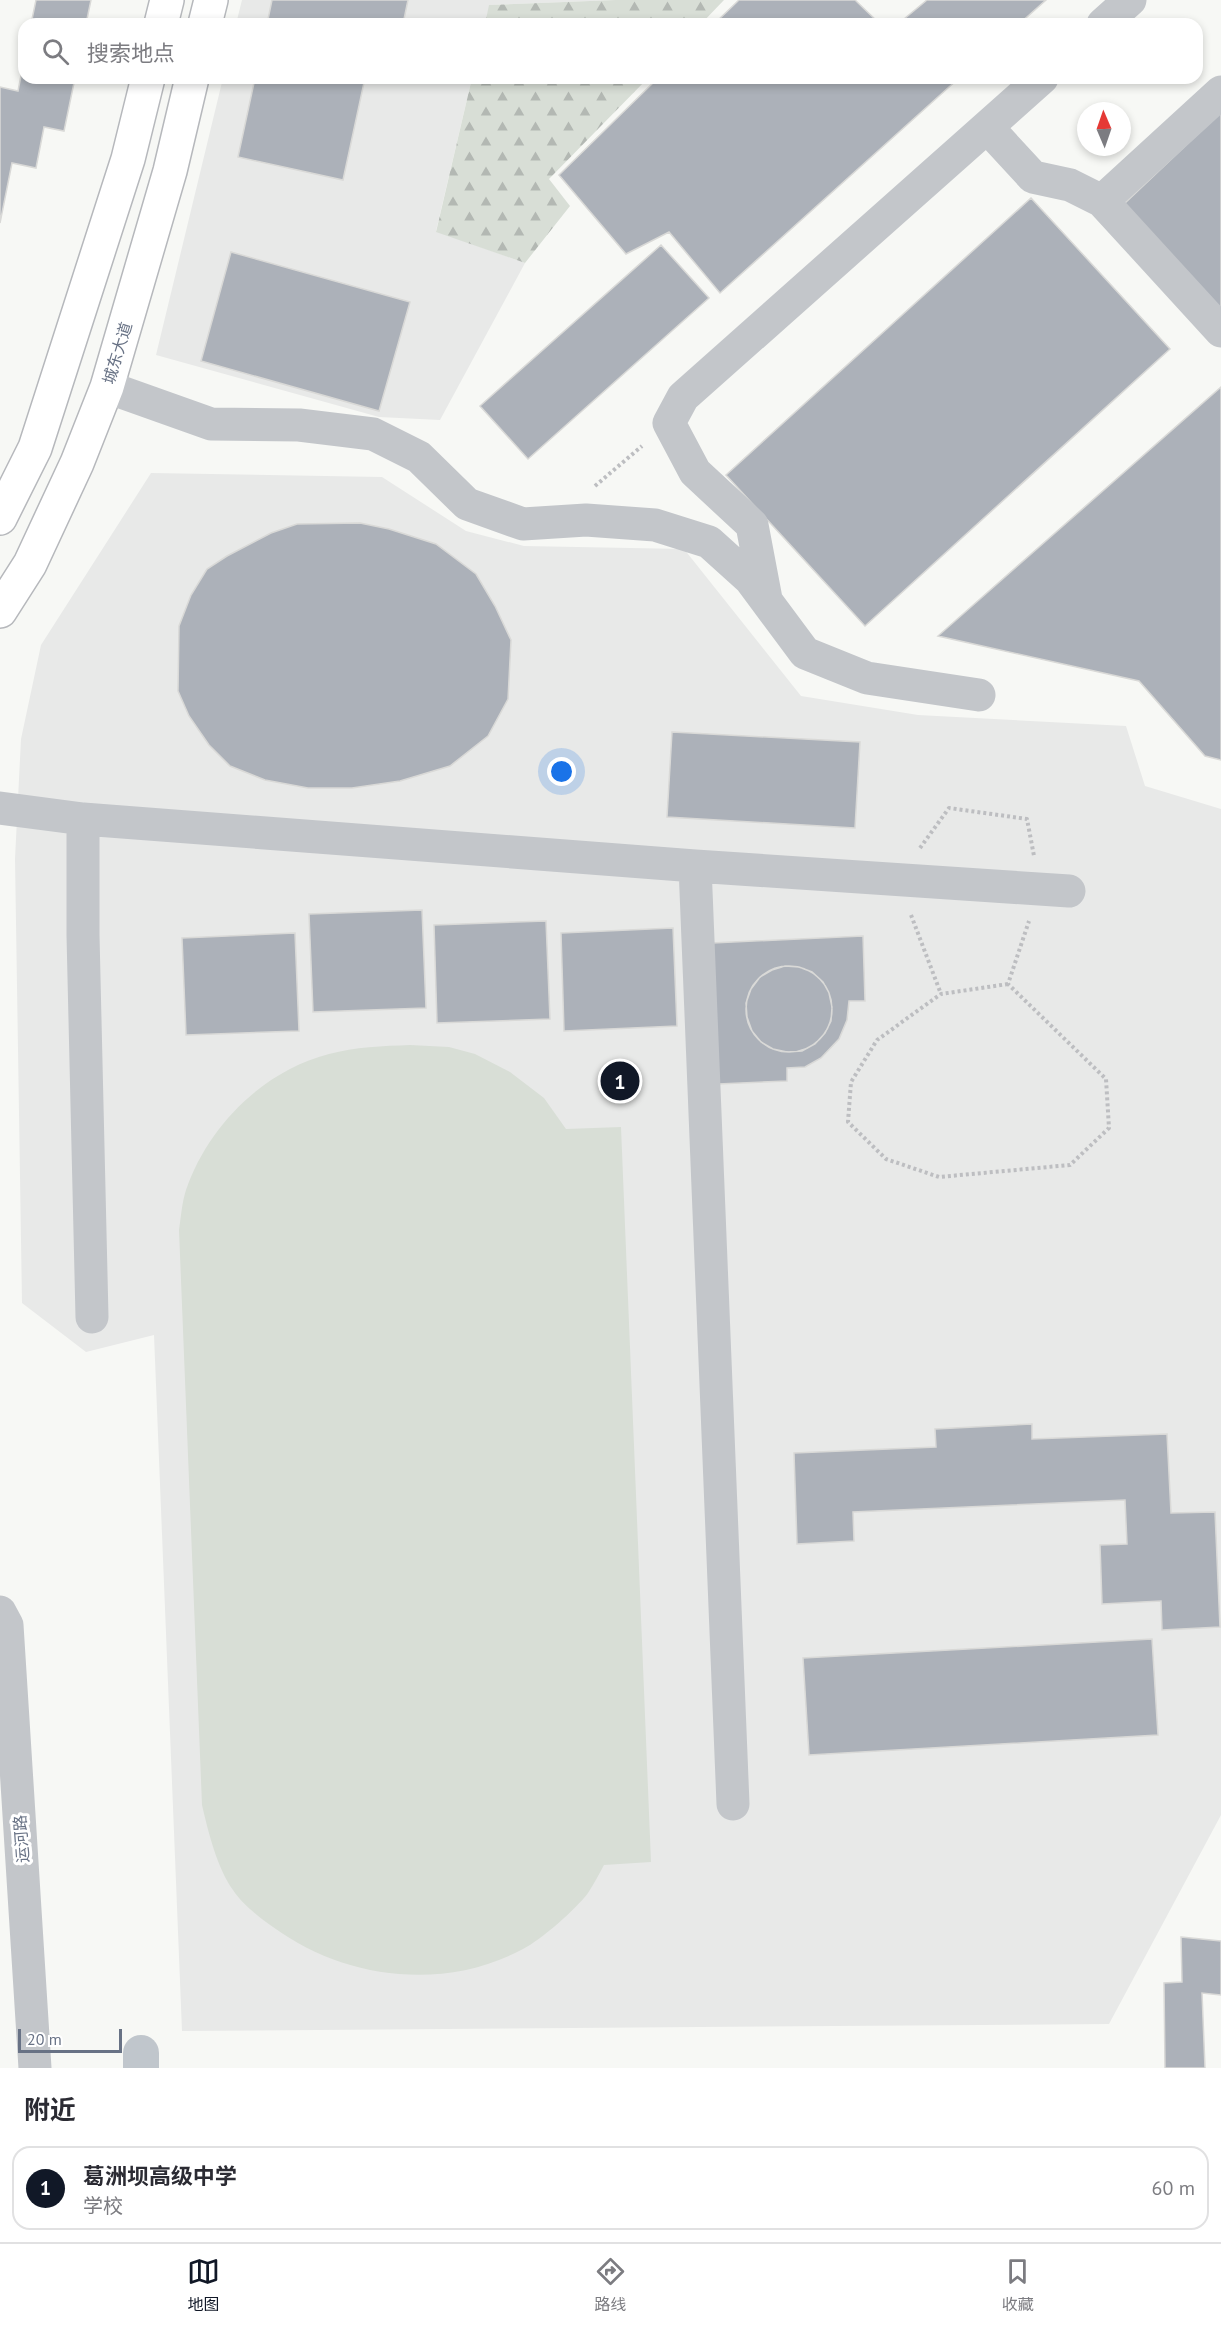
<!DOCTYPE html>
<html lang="zh">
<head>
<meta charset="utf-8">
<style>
  :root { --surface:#fff; --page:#f2f2f3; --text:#2b2b33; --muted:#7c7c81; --line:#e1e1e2; --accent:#111827 }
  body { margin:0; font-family:"PT Sans","Noto Sans SC",sans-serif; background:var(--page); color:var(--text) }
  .compass { position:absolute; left:1077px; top:102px; width:54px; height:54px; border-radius:50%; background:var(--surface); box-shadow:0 3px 9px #0003; rotate:358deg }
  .scale { position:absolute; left:18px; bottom:15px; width:104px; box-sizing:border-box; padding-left:6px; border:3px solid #687285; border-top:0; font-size:16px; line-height:21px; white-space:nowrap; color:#687285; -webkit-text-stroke:4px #fff; paint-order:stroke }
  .you { position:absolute; left:562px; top:772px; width:21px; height:21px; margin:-15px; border:4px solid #fff; border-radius:50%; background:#1a73e8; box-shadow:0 0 0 9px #1a73e833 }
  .badge { display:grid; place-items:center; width:39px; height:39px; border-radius:50%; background:var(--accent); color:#fff; font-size:20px; font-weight:700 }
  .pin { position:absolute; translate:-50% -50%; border:3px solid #fff; box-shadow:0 2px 6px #0006 }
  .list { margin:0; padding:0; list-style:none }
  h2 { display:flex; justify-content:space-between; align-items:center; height:78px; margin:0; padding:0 24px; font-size:26px }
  h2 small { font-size:20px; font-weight:400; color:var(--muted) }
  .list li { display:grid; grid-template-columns:39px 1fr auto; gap:18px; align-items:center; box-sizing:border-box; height:84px; margin:0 12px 12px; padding:0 12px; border:2px solid var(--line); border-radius:18px }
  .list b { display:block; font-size:22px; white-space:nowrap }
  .list p { margin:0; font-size:20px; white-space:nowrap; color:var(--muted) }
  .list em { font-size:20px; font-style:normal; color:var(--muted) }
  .icon { flex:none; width:33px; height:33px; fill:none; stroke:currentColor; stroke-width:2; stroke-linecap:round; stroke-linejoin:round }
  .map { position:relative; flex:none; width:1221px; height:2068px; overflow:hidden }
  .search { position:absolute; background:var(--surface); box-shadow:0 3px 9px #0003; left:18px; right:18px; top:18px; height:66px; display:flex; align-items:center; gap:15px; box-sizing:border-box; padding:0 21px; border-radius:18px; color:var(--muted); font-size:22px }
  .sheet { height:174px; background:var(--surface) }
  nav { display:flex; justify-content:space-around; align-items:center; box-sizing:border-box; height:84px; border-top:2px solid var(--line); background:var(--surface); font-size:16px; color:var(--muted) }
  nav a { display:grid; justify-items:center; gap:3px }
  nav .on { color:var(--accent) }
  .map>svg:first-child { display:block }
  .built { fill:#e8e9e8 }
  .forest { fill:url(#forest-firs) }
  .garden { fill:#d8ded6 }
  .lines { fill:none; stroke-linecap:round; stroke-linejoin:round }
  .canal { stroke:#c0c6cc; stroke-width:36 }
  .building { fill:#acb1b9; stroke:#d9d9d7; stroke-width:1.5; fill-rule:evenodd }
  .highway-casing { stroke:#b6b8bc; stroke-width:36 }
  .path { stroke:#bdbec1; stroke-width:4; stroke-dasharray:3 3; stroke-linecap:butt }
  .minor { stroke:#c3c6ca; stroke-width:33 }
  .highway { stroke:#fff; stroke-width:33 }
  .labels { text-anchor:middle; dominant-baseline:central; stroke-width:6; stroke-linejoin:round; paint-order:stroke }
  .street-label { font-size:16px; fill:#687285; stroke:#fff }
</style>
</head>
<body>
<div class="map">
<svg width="1221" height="2068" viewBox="0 0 1221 2068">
  <defs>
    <pattern id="forest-firs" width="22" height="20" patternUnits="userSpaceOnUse" patternTransform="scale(1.5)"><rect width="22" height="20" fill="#d8ded6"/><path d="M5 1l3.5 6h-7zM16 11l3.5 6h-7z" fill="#b3b8b3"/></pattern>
  </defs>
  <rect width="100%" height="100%" fill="#f7f8f5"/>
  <path class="built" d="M242 0H615L490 5 485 24H236Z
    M223 78H472L436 231 525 263 440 420 379 417 156 355Z
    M151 473 382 477 466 531 524 546 684 549 801 696 918 715 1126 726 1145 786 1221 809V1815L1109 2024 182 2031 154 1335 86 1352 22 1303 15 859 21 739 41 645Z"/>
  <path class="forest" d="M615 0H724L701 24H485L489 5Z
    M472 78H648L549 179 570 206 525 263 436 232Z"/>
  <path class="garden" d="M410 1045 449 1047 475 1054 510 1072 544 1098 566 1129 621 1127 651 1862 604 1865C599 1874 594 1884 588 1893 576 1909 541 1940 523 1949 443 1992 344 1979 273 1927 259 1917 242 1904 233 1890 217 1868 208 1831 202 1805L179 1230C181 1217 182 1202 186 1190 208 1126 263 1071 329 1054 355 1047 383 1046 410 1045Z"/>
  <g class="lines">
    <path class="canal" d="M141 2053V2068"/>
  </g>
  <path class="building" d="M36 0H91L86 24H31Z
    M272 0H408L403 24H267Z
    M739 0H855L880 24H714Z
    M927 0H1046L1019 24H898Z
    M24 60V78H75L64 131 44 127 36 168 12 163 0 223V87L18 91Z
    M255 78H365L343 180 238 157Z
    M658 78H959L720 293 669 232 626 254 559 175Z
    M1221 112V312L1124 204Z
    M1031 198 1170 349 865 626 726 475Z
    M661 245 709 298 528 459 480 406Z
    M231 252 410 302 379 411 201 361Z
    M1221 387V760L1205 756 1139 681 938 636Z
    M360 523 389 529 436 544 476 574 495 606 511 640 508 699 488 736 450 766 400 781 352 788H308L265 780 230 766 209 745 189 716 178 691 179 626 191 595 207 569 227 556 271 533 297 524Z
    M672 732 860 742 855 828 667 817Z
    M422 910 426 1008 313 1012 309 914Z
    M546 921 550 1019 437 1023 434 925Z
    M673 928 677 1026 564 1031 561 933Z
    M295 933 299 1031 186 1035 182 938Z
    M863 936 865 1001H849L847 1020 839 1039 821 1058 805 1067 787 1068V1081L718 1084 712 943ZM785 966 799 967 812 972 823 982 829 993 832 1007 831 1021 825 1033 815 1044 802 1051 787 1052 773 1049 761 1042 752 1031 747 1017 746 1003 751 989 760 977 772 970Z
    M746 1009a43 43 0 1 1 86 0a43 43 0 1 1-86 0Z
    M1032 1424V1439L1167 1434 1171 1513 1215 1512 1220 1627 1162 1630 1161 1601 1102 1604 1100 1545 1127 1544 1125 1500 853 1512 854 1541 797 1544 794 1453 936 1447 935 1429Z
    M1152 1639 1158 1735 809 1755 803 1658Z
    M1181 1937 1221 1941V1995L1202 1993 1205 2068H1165L1164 1983 1182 1982Z"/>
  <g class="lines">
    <g class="highway-casing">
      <path id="highway" d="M161 24 167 0
        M205 24 211 0
        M0 518 35 448 128 159 148 78
        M0 611 30 564 77 463 107 387 170 171 192 78"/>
    </g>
    <path class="path" d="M595 486 642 446
      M920 848 949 808 1027 819 1034 856
      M911 915 941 994
      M1008 984 941 994 877 1040 851 1082 848 1122 886 1159 939 1177 1070 1165 1109 1128 1106 1079 1008 984 1029 921"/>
    <path class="minor" d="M1103 24 1130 0
      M987 127 1033 177 1070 185 1102 201 1221 331
      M1102 201 1221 92
      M107 387 211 424 299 425 373 434 419 457 467 504 523 524 586 520 655 525 709 542 750 579 805 653 867 678 979 695
      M766 599 752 525 695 472 669 423 683 397 1042 78
      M0 808 83 819 695 866 1069 891
      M83 819V935L92 1317
      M695 866 733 1804
      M0 1612 7 1625 35 2068"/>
    <use href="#highway" class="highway"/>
  </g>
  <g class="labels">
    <g class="street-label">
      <text transform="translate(117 353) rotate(-73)">城东大道</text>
      <text transform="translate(21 1839) rotate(-94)">运河路</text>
    </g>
  </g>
</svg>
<svg class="compass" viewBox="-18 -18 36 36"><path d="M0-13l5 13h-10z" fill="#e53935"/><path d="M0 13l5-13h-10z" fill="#7c7c81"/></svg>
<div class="scale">20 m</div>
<div class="you"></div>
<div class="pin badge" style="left:620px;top:1081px">1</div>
<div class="search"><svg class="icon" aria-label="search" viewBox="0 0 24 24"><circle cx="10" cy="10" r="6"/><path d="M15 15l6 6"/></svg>搜索地点</div>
</div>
<section class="sheet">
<h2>附近<small></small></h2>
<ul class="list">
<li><span class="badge">1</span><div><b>葛洲坝高级中学</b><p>学校</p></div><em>60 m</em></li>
</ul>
</section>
<nav>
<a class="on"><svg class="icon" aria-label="map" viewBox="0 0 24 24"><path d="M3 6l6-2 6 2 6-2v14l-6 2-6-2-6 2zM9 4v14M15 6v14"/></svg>地图</a>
<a><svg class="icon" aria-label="directions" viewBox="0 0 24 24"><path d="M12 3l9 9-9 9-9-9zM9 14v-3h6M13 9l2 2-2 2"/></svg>路线</a>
<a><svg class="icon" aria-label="saved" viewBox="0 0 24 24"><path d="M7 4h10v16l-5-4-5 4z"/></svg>收藏</a>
</nav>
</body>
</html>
